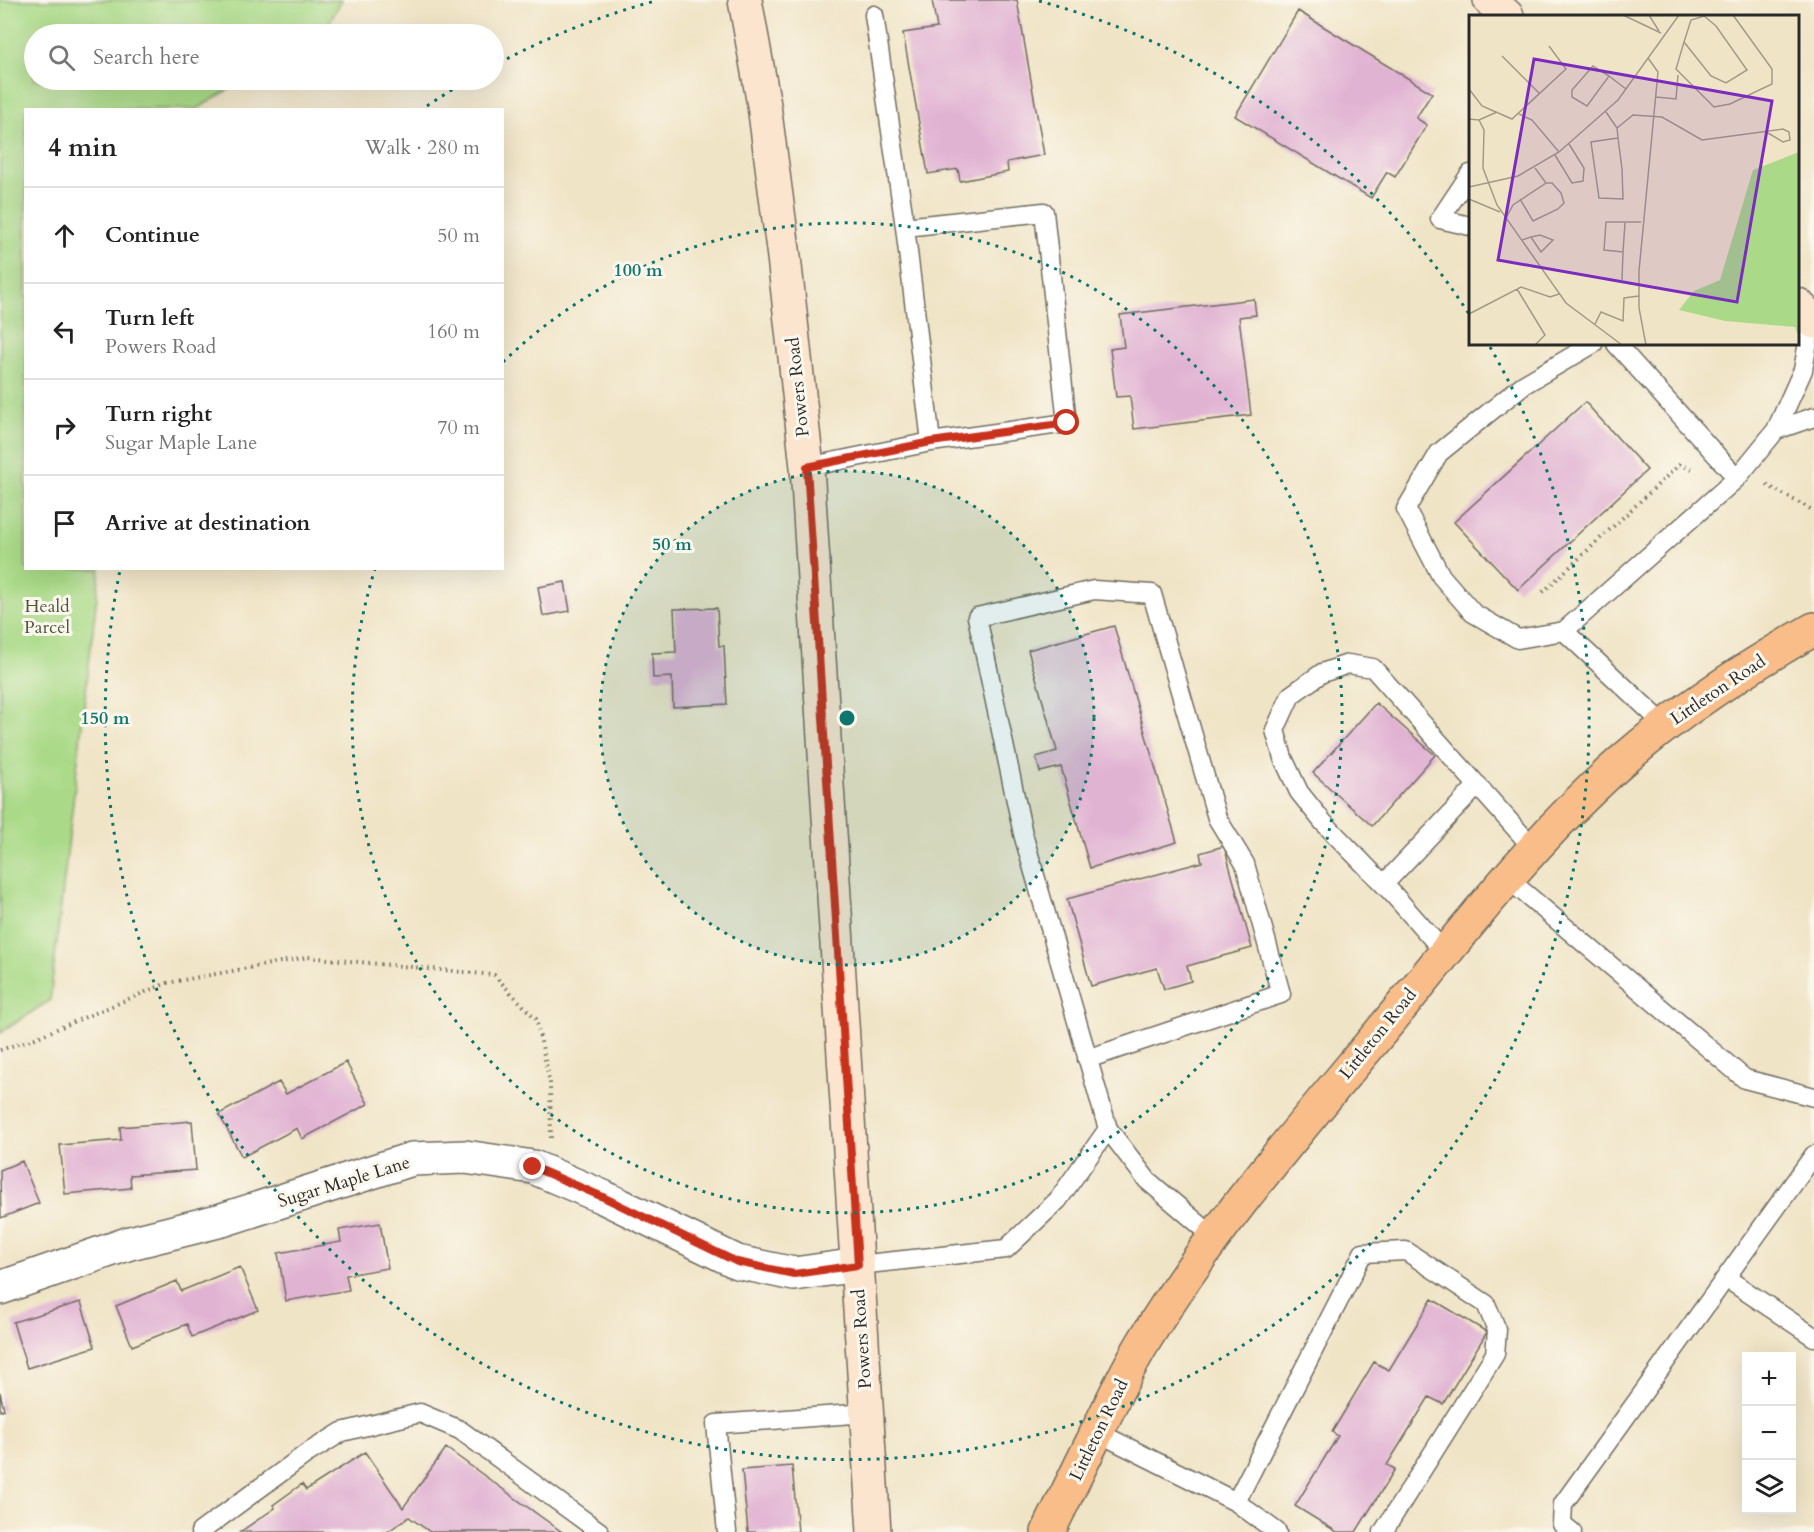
<!DOCTYPE html>
<html lang="en">
<head>
<meta charset="utf-8">
<style>
  :root { --surface:#fff; --page:#f6f6f6; --text:#222; --muted:#767676; --line:#e0e0e0 }
  body { margin:0; font-family:Cardo,serif; background:var(--page); color:var(--text) }
  .controls { position:absolute; right:18px; bottom:18px; display:grid; overflow:hidden; border-radius:0px; box-shadow:0 6px 24px #0002 }
  .controls button { width:54px; height:54px; display:grid; place-items:center; padding:0; border:0; border-bottom:2px solid var(--line); background:var(--surface); color:var(--text); font:30px sans-serif }
  .stop { position:absolute; width:18px; height:18px; margin:-14px; border:4px solid #c8321e; border-radius:50%; background:#fff }
  .stop.end { background:#c8321e; border-color:#fff; box-shadow:0 2px 6px #0008 }
  .list { margin:0; padding:0; list-style:none }
  h2 { display:flex; justify-content:space-between; align-items:center; height:78px; margin:0; padding:0 24px; font-size:26px }
  h2 small { font-size:20px; font-weight:400; color:var(--muted) }
  .list li { display:grid; grid-template-columns:39px 1fr auto; gap:18px; align-items:center; box-sizing:border-box; height:96px; padding:0 24px; border-top:2px solid var(--line) }
  .list b { display:block; font-size:22px; white-space:nowrap }
  .list p { margin:0; font-size:20px; white-space:nowrap; color:var(--muted) }
  .list em { font-size:20px; font-style:normal; color:var(--muted) }
  .icon { flex:none; width:33px; height:33px; fill:none; stroke:currentColor; stroke-width:2; stroke-linecap:round; stroke-linejoin:round }
  .map { position:relative; flex:none; width:1814px; height:1532px; overflow:hidden }
  .search { position:absolute; background:var(--surface); box-shadow:0 6px 24px #0002; left:24px; top:24px; width:480px; height:66px; display:flex; align-items:center; gap:15px; box-sizing:border-box; padding:0 21px; border-radius:33px; color:var(--muted); font-size:22px }
  .panel { position:absolute; background:var(--surface); box-shadow:0 6px 24px #0002; left:24px; top:108px; width:480px; height:462px; border-radius:0px }
  .map>svg:first-child { display:block }
  .green { fill:#aada88; stroke:#6a825a; stroke-width:1.5 }
  .building { fill:#e1b3d3 }
  .lines { fill:none; stroke-linecap:round; stroke-linejoin:round }
  .lane-casing { stroke:#706c61; stroke-width:21 }
  .street-casing { stroke:#706c61; stroke-width:36 }
  .secondary-casing { stroke:#706c61; stroke-width:36 }
  .primary-casing { stroke:#706c61; stroke-width:36 }
  .path { stroke:#706c61; stroke-width:4; stroke-dasharray:1.5 4.5; stroke-linecap:butt }
  .lane { stroke:#fff; stroke-width:18 }
  .street { stroke:#fff; stroke-width:33 }
  .secondary { stroke:#fce5cf; stroke-width:33 }
  .primary { stroke:#f8bd88; stroke-width:33 }
  .route { stroke:#c8321e; stroke-width:8 }
  .ring { fill:none; stroke:#0f766e; stroke-width:3; stroke-dasharray:3 6 }
  .labels { text-anchor:middle; dominant-baseline:central; stroke-width:6; stroke-linejoin:round; paint-order:stroke }
  .street-label { font-size:18px; fill:#2b2b2b; stroke:#fbf7ec }
  .park-label { font-size:18px; fill:#4b5742; stroke:#fbf7ec }
  .inset-road { fill:none; stroke:#a19a88; stroke-width:1.5 }
  .view { fill:#7b2cbf; fill-opacity:0.15; stroke:#7b2cbf; stroke-width:3 }
  .inset-edge { fill:none; stroke:#2b2b2b; stroke-width:3 }
  .centre { fill:#0f766e; stroke:#fbf7ec; stroke-width:3 }
  .ring-label { font-size:18px; text-anchor:middle; font-weight:bold; fill:#0f766e; stroke:#fbf7ec; stroke-width:6; stroke-linejoin:round; paint-order:stroke }
</style>
</head>
<body>
<div class="map">
<svg width="1814" height="1532" viewBox="0 0 1814 1532">
  <rect width="100%" height="100%" fill="#fbf7ec"/>
  <filter id="ink" filterUnits="userSpaceOnUse"><feTurbulence type="fractalNoise" baseFrequency=".0167" numOctaves="2"/><feDisplacementMap in="SourceGraphic" scale="12" xChannelSelector="R" yChannelSelector="G"/><feConvolveMatrix kernelMatrix="1 2 1 2 8 2 1 2 1" color-interpolation-filters="sRGB"/></filter>
  <filter id="wash" filterUnits="userSpaceOnUse"><feTurbulence type="fractalNoise" baseFrequency=".008" numOctaves="4" result="noise"/><feDisplacementMap in="SourceGraphic" scale="24" xChannelSelector="R" yChannelSelector="G"/><feGaussianBlur stdDeviation="1.35" result="paint"/><feColorMatrix in="noise" values="0 0 0 0 0 0 0 0 0 0 0 0 0 0 0 0 0 1.4 0 .05"/><feComposite in="paint" operator="in"/></filter>
  <g filter="url(#wash)">
    <rect width="100%" height="100%" fill="#f0e4c6"/>
    <path class="green" d="M0 0H342L327 26 314 34H34V80H244L197 109 26 110V568L100 569 50 1000 0 1033Z"/>
    <g id="blocks">
      <path class="building" d="M932 0H1017L1044 155 1007 162 1008 172 960 181 958 169 928 174 903 33 937 28Z
        M1298 11 1432 93 1416 118 1427 125 1395 177 1387 172 1371 198 1235 116Z
        M1254 299 1256 315 1239 317 1251 415 1134 429 1130 396 1116 397 1110 349 1124 347 1120 315Z
        M1585 402 1647 470 1518 590 1454 522Z
        M565 582 570 611 543 616 538 587Z
        M717 608 719 646H724L727 704 673 707 672 677 653 678 652 653 676 652 674 609Z
        M1114 626 1177 842 1090 868 1061 767 1040 772 1036 757 1057 751 1028 650Z
        M1376 703 1435 755 1372 826 1313 773Z
        M1224 846 1252 948 1187 966 1191 981 1164 989 1157 968 1091 986 1067 899 1202 862 1200 853Z
        M346 1062 368 1104 302 1139 297 1128 242 1157 219 1114 279 1082 286 1094Z
        M192 1121 196 1170 130 1175 131 1188 65 1194 60 1145 121 1140 120 1127Z
        M22 1161 39 1203 1 1218 0 1170Z
        M380 1223 388 1268 346 1275 349 1290 286 1301 278 1253 341 1242 339 1230Z
        M240 1267 258 1310 192 1337 187 1324 132 1346 116 1306 177 1281 181 1291Z
        M1432 1299 1487 1332 1443 1404 1429 1397 1387 1465 1395 1469 1356 1532H1337L1295 1506 1338 1436 1332 1432 1374 1362 1389 1370Z
        M81 1302 95 1347 27 1368 13 1322Z
        M0 1392 4 1410 0 1411Z
        M446 1448 562 1532H430L409 1517 387 1532H240L275 1508 273 1505 302 1484 306 1490 365 1452 403 1508Z
        M792 1466 798 1532H748L742 1470Z"/>
    </g>
  </g>
  <g filter="url(#ink)">
    <use href="#blocks" fill-opacity="0" stroke="#706c61" stroke-width="1.5"/>
    <g class="lines">
      <g class="lane-casing">
        <path id="lane" d="M874 15 905 227
          M1470 174 1440 219 1470 226
          M1616 344 1737 478
          M1776 430 1814 417
          M807 467 931 442 1067 423 1044 212 905 227 931 442
          M1564 631 1518 639 1473 613 1441 576 1406 509 1439 453 1523 385 1593 344
          M1666 726 1564 631 1737 478 1776 430 1803 370 1812 320
          M1507 878 1745 1079 1814 1097
          M1384 884 1478 785
          M1445 953 1393 894 1323 822 1299 792 1283 758 1275 730 1291 695 1322 673 1348 664 1373 668 1534 849
          M1087 1059 1281 994 1245 864 1217 818 1152 594 1094 590 977 617 1023 834 1108 1129 1147 1180 1214 1237
          M858 1265 1006 1249 1058 1200 1108 1129
          M1726 1278 1814 1337
          M1097 1432 1236 1502 1363 1253 1406 1251 1486 1304 1497 1330 1495 1354 1383 1532
          M1236 1502 1277 1532
          M200 1532 306 1454 342 1432 420 1413 460 1430 600 1532
          M727 1532 716 1424 867 1413
          M1572 1532 1562 1524 1563 1504 1814 1155"/>
      </g>
      <g class="street-casing">
        <path id="street" d="M0 1288 130 1243 222 1220 412 1159 465 1157 533 1167 603 1197 737 1262 794 1274 858 1265"/>
      </g>
      <g class="secondary-casing">
        <path id="secondary" d="M745 0 764 105 784 257 807 467 874 1532
          M1490 0 1507 16
          M1798 305 1814 322"/>
      </g>
      <g class="primary-casing">
        <path id="primary" d="M1048 1532C1066 1496 1083 1460 1101 1424 1115 1395 1129 1365 1146 1338 1216 1223 1306 1122 1392 1018 1464 930 1535 838 1621 762 1680 710 1746 668 1814 629"/>
      </g>
      <path class="path" d="M1767 485 1814 511
        M1543 592 1679 465 1693 469
        M0 1050 33 1039 167 983 308 957 494 975 536 1019 550 1082 551 1139"/>
      <use href="#lane" class="lane"/>
      <use href="#street" class="street"/>
      <use href="#secondary" class="secondary"/>
      <use href="#primary" class="primary"/>
    </g>
  </g>
  <g class="lines" filter="url(#ink)">
    <path class="route" d="M533 1167 603 1197 737 1262 794 1274 858 1265 807 467 931 442 1067 423"/>
  </g>
  <circle cx="847" cy="718" r="247" fill="#0f766e" fill-opacity=".12"/>
  <g class="ring">
    <circle cx="847" cy="718" r="247"/>
    <path d="M503 362A495 495 0 1 1 375 569"/>
    <path d="M427 106A742 742 0 0 1 465 82M499 63A742 742 0 0 1 655 1M1039 1A742 742 0 0 1 1469 314M1490 347A742 742 0 1 1 120 570"/>
  </g>
  <g class="labels">
    <g class="street-label">
      <text transform="translate(798 387) rotate(-96)">Powers Road</text>
      <text transform="translate(1718 690) rotate(-34)">Littleton Road</text>
      <text transform="translate(1378 1034) rotate(-51)">Littleton Road</text>
      <text transform="translate(344 1182) rotate(-17)">Sugar Maple Lane</text>
      <text transform="translate(862 1339) rotate(-94)">Powers Road</text>
      <text transform="translate(1099 1430) rotate(-64)">Littleton Road</text>
    </g>
    <g class="park-label">
      <text x="47" y="606">Heald<tspan x="47" dy="21">Parcel</tspan></text>
    </g>
  </g>
  <g transform="translate(1469 15)">
    <rect width="330" height="330" fill="#f0e4c6"/>
    <path d="M330 137V323L326 312 256 306 210 295 225 276 251 265 284 155Z" fill="#aada88"/>
    <path class="inset-road" d="M154 0 192 18M180 0 190 16M235 1 247 11 278 55 257 68 242 61 215 27 222 5ZM215 27 207 54 245 92 261 89 303 69V54L264 0M33 41 71 79M140 61 124 51 103 75V82L118 91 140 61 157 74M0 74 13 91 43 104 97 54 80 31M187 82 207 84 209 60M137 97 148 113 149 123 153 154 154 184 130 183 122 127 149 123M50 99 63 105 90 137M0 104 10 105 28 97M10 105 15 115 14 153 20 169M148 113 164 100 193 102 233 125 314 114 320 117 321 125 314 127 299 118M86 140 103 168 114 166 115 153 100 129M20 169 28 190 97 288 153 330M0 172 49 161 90 137 149 85 210 0M0 184 31 197M51 184 64 206 89 194 95 188 92 178 83 168H77M37 203 44 190 77 168 66 153M156 208 154 237 135 235 137 207H172M53 225 62 222 71 220 84 225 72 237 62 222M153 265 154 237M48 274 76 320 66 330M0 299 52 272 81 282 90 279M126 309 132 297 154 306 155 283 170 281M177 330 170 293V256L189 57 179 43"/>
    <path class="view" d="M65 44 303 86 268 287 29 245Z"/>
    <rect width="330" height="330" class="inset-edge"/>
  </g>
  <circle cx="847" cy="718" r="9" class="centre"/>
  <g class="ring-label">
    <text x="638" y="276">100 m</text>
    <text x="672" y="550">50 m</text>
    <text x="105" y="724">150 m</text>
  </g>
</svg>
<div class="controls">
<button>+</button>
<button>−</button>
<button><svg class="icon" aria-label="layers" viewBox="0 0 24 24"><path d="M12 4l9 5-9 5-9-5zM3 14l9 5 9-5"/></svg></button>
</div>
<div class="stop" style="left:1067px;top:423px"></div>
<div class="stop end" style="left:533px;top:1167px"></div>
<div class="search"><svg class="icon" aria-label="search" viewBox="0 0 24 24"><circle cx="10" cy="10" r="6"/><path d="M15 15l6 6"/></svg>Search here</div>
<section class="panel">
<h2>4 min<small>Walk · 280 m</small></h2>
<ul class="list">
<li><svg class="icon" aria-label="ahead" viewBox="0 0 24 24"><path d="M12 20V5M6 11l6-6 6 6"/></svg><div><b>Continue</b></div><em>50 m</em></li>
<li><svg class="icon" aria-label="left" viewBox="0 0 24 24"><path d="M17 20v-9H6M10 6l-5 5 5 5"/></svg><div><b>Turn left</b><p>Powers Road</p></div><em>160 m</em></li>
<li><svg class="icon" aria-label="right" viewBox="0 0 24 24"><path d="M7 20v-9h11M14 6l5 5-5 5"/></svg><div><b>Turn right</b><p>Sugar Maple Lane</p></div><em>70 m</em></li>
<li><svg class="icon" aria-label="arrive" viewBox="0 0 24 24"><path d="M6 21V4h12l-3 4 3 4H6"/></svg><div><b>Arrive at destination</b></div></li>
</ul>
</section>
</div>
</body>
</html>
